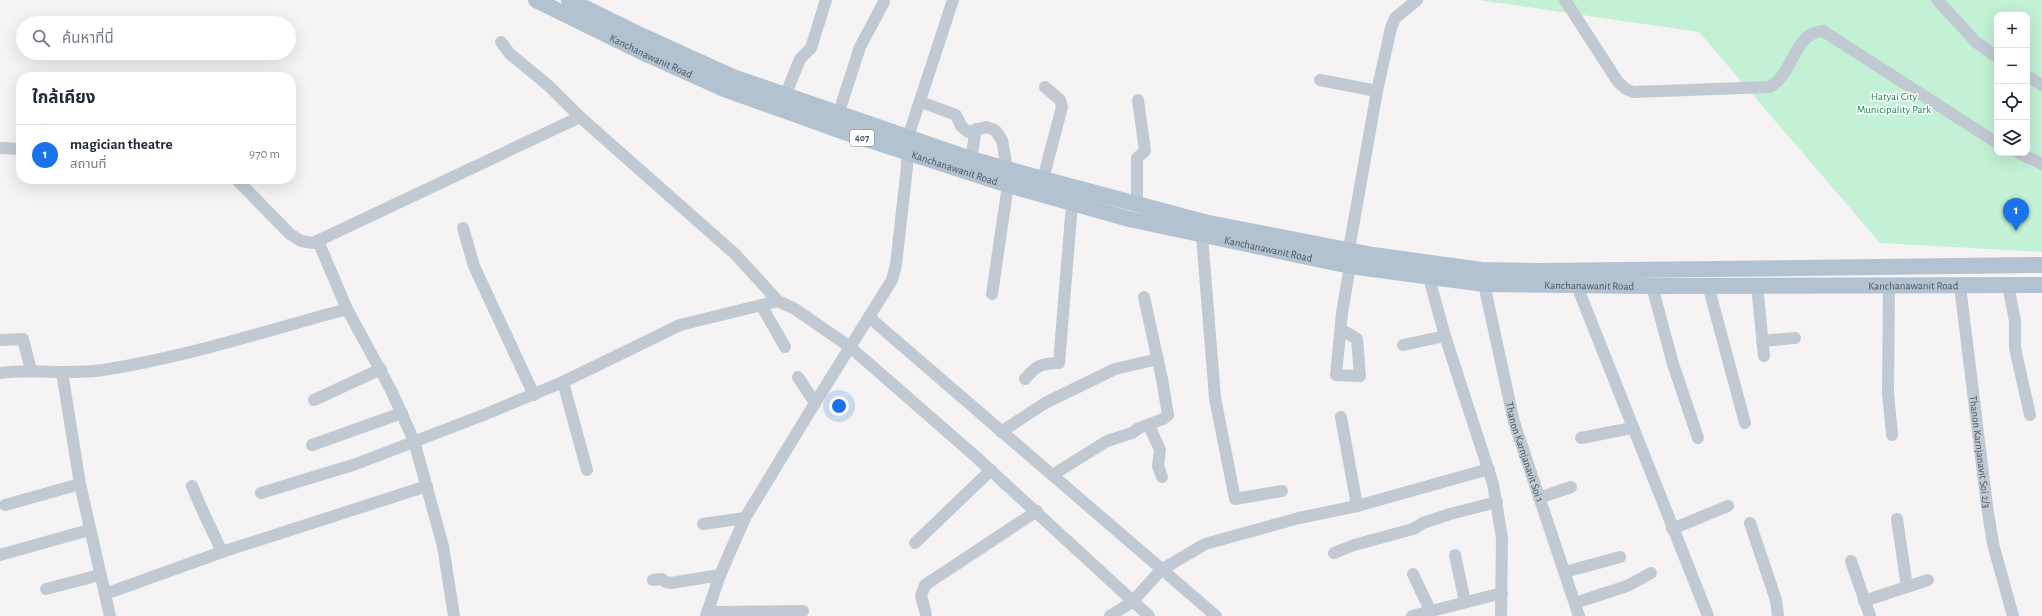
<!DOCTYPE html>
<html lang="th">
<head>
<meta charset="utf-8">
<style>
  :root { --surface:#fff; --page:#f6f6f7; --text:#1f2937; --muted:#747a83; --line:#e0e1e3; --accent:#1a73e8 }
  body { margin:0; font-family:"Alegreya Sans","Noto Sans Thai",sans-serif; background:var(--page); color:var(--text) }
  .controls { position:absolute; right:12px; top:12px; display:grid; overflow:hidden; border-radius:8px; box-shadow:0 4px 16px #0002 }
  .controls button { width:36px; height:36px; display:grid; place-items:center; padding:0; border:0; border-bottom:1px solid var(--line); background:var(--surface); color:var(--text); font:20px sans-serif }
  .you { position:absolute; left:839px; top:406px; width:14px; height:14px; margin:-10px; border:3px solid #fff; border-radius:50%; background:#1a73e8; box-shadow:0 0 0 6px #1a73e833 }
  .badge { display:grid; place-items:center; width:26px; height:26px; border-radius:50%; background:var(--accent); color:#fff; font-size:13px; font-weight:700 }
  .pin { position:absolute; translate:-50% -33px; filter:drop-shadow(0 1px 2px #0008) }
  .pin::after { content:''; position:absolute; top:21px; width:14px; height:12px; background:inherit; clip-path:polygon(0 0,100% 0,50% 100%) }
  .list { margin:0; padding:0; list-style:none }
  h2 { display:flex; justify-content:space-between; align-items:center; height:52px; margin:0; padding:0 16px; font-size:17px }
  h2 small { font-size:13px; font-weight:400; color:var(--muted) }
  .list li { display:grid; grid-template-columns:26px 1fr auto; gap:12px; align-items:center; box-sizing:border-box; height:60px; padding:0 16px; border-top:1px solid var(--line) }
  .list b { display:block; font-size:15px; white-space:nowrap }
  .list p { margin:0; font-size:13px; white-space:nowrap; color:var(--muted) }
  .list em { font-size:13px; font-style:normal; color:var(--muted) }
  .icon { flex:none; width:22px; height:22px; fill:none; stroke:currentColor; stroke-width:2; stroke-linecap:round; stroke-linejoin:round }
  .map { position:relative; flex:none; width:2042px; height:616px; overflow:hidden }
  .search { position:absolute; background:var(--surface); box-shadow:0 4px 16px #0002; left:16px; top:16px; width:280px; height:44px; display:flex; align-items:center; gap:10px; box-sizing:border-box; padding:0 14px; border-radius:22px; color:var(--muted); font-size:15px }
  .panel { position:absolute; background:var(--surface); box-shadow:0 4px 16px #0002; left:16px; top:72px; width:280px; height:112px; border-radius:16px }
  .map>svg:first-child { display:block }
  .green { fill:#c3f1d5; fill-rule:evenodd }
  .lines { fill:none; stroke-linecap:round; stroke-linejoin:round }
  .minor { stroke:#c1cad2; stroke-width:12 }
  .major { stroke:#b3c2d1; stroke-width:16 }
  .labels { text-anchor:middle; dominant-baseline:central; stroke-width:3; stroke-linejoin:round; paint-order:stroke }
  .shield { fill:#fff; stroke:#808990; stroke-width:1 }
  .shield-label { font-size:10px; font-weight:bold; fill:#4a5661 }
  .street-label { font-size:11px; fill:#4a5661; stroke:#fff }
  .park-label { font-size:11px; fill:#17864f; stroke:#fff }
</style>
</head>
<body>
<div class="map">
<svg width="2042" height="616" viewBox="0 0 2042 616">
  <rect width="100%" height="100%" fill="#f5f3f3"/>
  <path class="green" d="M1479 0H2042V252L1880 243 1699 32ZM1997 15H2027V153H1997Z"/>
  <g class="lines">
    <g class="minor">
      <path d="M1565 0 1618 82 1626 89 1633 92 1770 87C1793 75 1794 32 1823 31L1997 143"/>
      <path d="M1937 0 1976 42 1997 57"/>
      <path d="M501 42 510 54 549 86 580 117 735 254 778 301"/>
      <path d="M2027 76 2042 85"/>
      <path d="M1320 80 1377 91"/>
      <path d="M785 96 800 59 811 48 826 0"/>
      <path d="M921 102 956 115 961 126 968 132 986 127 995 130 1002 140 1007 169"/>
      <path d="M838 115 860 47 884 2"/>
      <path d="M0 148 21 149"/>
      <path d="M2019 153 2042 164"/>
      <path d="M971 159 976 129"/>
      <path d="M236 179 290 234 301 241 313 243 580 117"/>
      <path d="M1043 179 1062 107 1060 100 1045 87"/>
      <path d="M1137 205V158L1145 151 1138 100"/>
      <path d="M463 228 474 266 534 395"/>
      <path d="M1202 236 1215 398 1235 499 1282 491"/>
      <path d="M318 241 347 309 391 390 414 441 443 546 454 616"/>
      <path d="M1429 278 1445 336 1493 484 1502 538 1501 616"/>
      <path id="s1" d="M1484 284 1514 422 1579 616"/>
      <path d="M1708 285 1745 423"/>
      <path d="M1757 285 1764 356"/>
      <path d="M2008 285 2015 321V348L2030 415"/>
      <path d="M1577 286 1708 616"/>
      <path d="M1652 286 1673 364 1698 438"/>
      <path d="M1889 286 1888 393 1892 435"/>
      <path id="s2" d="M1960 286 1987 506 1993 544 2013 616"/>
      <path d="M992 294 1008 185"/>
      <path d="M761 305 785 347"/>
      <path d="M870 318 1216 616"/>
      <path d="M1342 330 1357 339 1360 376 1336 375 1342 313 1350 266 1349 249 1377 91 1391 28 1395 18 1417 0"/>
      <path d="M0 340 23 339 31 370"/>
      <path d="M1762 341 1795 338"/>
      <path d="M1403 345 1445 336"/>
      <path d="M62 372 80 484 110 616"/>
      <path d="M0 373C35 369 68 375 103 370 186 357 266 331 347 309"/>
      <path d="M798 377 815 403"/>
      <path d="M1025 379C1036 366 1041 363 1059 363L1072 204"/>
      <path d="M563 382 587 470"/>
      <path d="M314 400 381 369"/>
      <path d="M1341 417 1357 506"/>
      <path d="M1149 425 1160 450 1158 466 1162 477"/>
      <path d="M1001 432 1045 403 1115 369 1158 359"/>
      <path d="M1581 438 1632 428"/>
      <path d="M312 445 402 413"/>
      <path d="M1054 474 1107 441 1132 433 1139 428 1163 419 1168 415 1162 379 1144 297"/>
      <path d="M192 486C201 509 212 530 222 552"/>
      <path d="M261 493 356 464 486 414 563 382 680 325 778 301 795 309 850 347 975 456 1149 616"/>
      <path d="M1539 498 1571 487"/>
      <path d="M5 505 80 484"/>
      <path d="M1897 519 1907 587"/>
      <path d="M1750 523 1776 600 1778 616"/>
      <path d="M703 524 745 518"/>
      <path d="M1672 529 1728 506"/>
      <path d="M915 543 991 470"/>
      <path d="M1334 553 1354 545 1413 529 1423 523 1450 514 1497 502"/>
      <path d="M0 555 89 530"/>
      <path d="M1455 555 1465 602"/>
      <path d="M1851 561 1870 616"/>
      <path d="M1565 572 1620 557"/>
      <path d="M1413 574 1430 610"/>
      <path d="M653 580 662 579 666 582 671 583 720 575"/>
      <path d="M46 589 100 575"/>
      <path d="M105 594 222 552 427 486"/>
      <path d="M1864 601 1928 580"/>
      <path d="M1575 603 1627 586 1651 573"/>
      <path d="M708 610 713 612 803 611"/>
      <path d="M926 614 921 596 925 585 1037 511"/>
      <path d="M706 616 720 575 745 518 815 403 892 280 896 265 907 167 908 137 953 0"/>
      <path d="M1110 616 1132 602 1161 570 1205 544 1299 518 1357 506 1489 469"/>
      <path d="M1412 616 1502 593"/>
    </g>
    <g class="major">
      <path id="s3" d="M536 0 646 54 724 89 847 133 1008 185 1129 219 1350 266 1484 284 1652 286 2042 285"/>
      <path d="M569 0 636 33 733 77 971 159 1043 179 1204 222 1373 255 1482 270 1540 271 2042 265"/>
    </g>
  </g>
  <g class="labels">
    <rect class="shield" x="850" y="130" width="24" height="16" rx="3"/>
    <g class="shield-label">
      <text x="862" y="138">407</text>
    </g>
    <g class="street-label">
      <text stroke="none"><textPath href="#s3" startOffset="128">Kanchanawanit Road</textPath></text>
      <text stroke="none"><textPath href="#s3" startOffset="452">Kanchanawanit Road</textPath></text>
      <text stroke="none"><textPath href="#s3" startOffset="776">Kanchanawanit Road</textPath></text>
      <text stroke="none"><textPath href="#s3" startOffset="1100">Kanchanawanit Road</textPath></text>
      <text stroke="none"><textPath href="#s3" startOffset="1424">Kanchanawanit Road</textPath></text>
      <text stroke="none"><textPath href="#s1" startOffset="173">Thanon Karnjanavit Soi 1</textPath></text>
      <text stroke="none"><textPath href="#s2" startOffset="167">Thanon Karnjanavit Soi 2/3</textPath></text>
    </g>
    <g class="park-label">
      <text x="1894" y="96">Hatyai City<tspan x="1894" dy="13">Municipality Park</tspan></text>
    </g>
  </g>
</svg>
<div class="controls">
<button>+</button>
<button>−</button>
<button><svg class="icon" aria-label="locate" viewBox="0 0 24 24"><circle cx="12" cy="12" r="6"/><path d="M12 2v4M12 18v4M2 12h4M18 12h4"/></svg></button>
<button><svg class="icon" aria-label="layers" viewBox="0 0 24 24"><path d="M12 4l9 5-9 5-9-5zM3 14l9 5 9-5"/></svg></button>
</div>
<div class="you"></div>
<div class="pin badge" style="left:2016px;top:231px">1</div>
<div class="search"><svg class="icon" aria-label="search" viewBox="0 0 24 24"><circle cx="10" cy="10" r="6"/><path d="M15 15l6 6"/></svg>ค้นหาที่นี่</div>
<section class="panel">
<h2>ใกล้เคียง<small></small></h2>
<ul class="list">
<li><span class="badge">1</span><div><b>magician theatre</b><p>สถานที่</p></div><em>970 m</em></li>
</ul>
</section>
</div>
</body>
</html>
